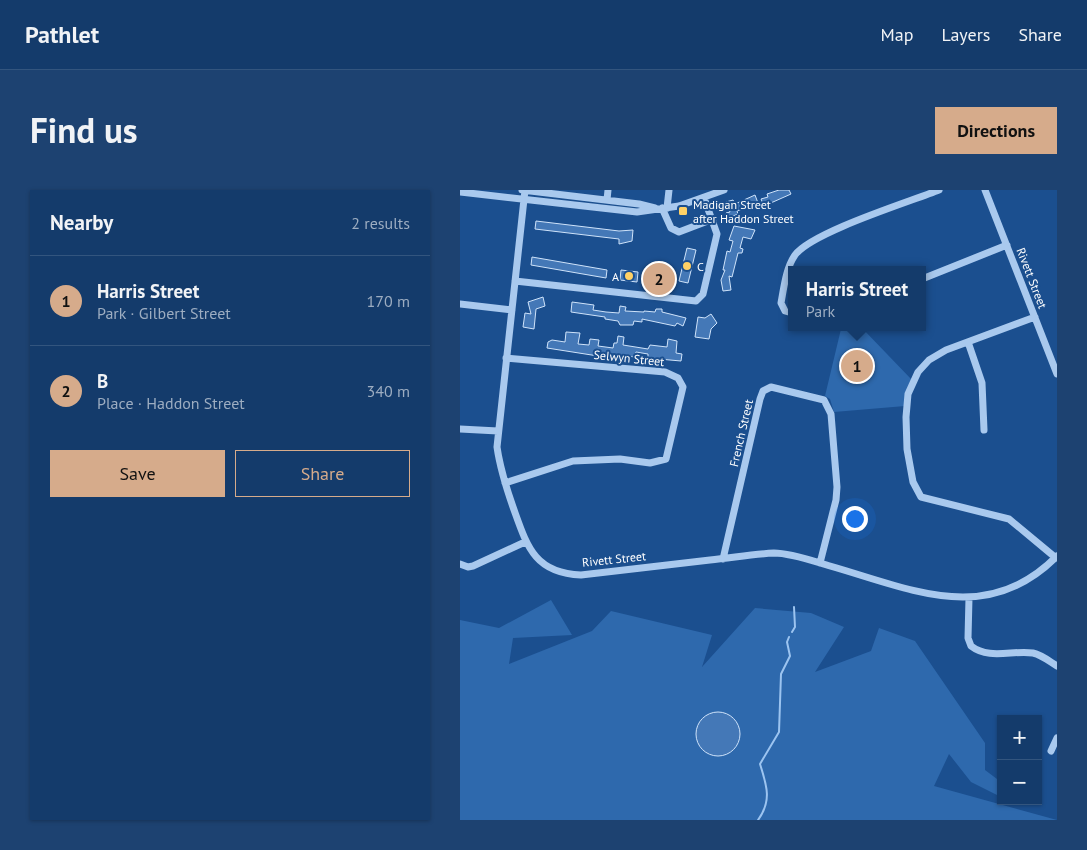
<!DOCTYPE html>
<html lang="en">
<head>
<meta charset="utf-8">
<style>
  :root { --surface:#143b6b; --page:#1d4271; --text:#f1f3f6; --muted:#9dadc1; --line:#33557e; --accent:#d6ab8b }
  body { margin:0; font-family:"PT Sans",sans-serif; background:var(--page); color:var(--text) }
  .controls { position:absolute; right:15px; bottom:15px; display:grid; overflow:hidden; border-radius:0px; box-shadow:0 1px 4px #0004 }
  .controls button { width:45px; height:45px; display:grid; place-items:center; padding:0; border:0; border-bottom:1px solid var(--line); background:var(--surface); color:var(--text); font:25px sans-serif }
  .you { position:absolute; left:394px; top:328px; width:18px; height:18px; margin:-12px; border:4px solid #fff; border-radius:50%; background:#1a73e8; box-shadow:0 0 0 8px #1a73e833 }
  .badge { display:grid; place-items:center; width:32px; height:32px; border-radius:50%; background:var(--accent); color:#111; font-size:16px; font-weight:700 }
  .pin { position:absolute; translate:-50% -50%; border:2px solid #fff; box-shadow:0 1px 5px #0006 }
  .popup { position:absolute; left:328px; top:76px; width:138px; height:65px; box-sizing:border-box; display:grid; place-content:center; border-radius:0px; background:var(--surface); filter:drop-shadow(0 1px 4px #0005); font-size:16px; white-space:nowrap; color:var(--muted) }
  .popup b { font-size:19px; color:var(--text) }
  .popup::after { content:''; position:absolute; left:50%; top:100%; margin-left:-10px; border:10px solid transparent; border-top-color:var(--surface) }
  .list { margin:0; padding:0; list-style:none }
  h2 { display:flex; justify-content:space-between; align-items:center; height:65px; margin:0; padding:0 20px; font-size:21px }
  h2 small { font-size:16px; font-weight:400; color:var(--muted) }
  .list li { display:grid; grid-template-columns:32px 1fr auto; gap:15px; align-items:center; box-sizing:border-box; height:90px; padding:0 20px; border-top:1px solid var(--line) }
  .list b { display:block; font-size:19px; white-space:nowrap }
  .list p { margin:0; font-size:16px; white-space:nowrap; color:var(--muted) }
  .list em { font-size:16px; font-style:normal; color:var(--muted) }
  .actions { display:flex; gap:10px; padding:15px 20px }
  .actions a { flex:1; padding:11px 0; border:1px solid var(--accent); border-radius:0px; text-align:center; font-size:18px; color:var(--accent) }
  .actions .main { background:var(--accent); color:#111 }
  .map { position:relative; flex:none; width:597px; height:630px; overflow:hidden; border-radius:0px }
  header { display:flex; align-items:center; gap:30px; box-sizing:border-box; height:70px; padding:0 25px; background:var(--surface); border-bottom:1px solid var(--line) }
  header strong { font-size:24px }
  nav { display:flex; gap:28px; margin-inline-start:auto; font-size:18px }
  .intro { display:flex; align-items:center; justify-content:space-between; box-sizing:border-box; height:120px; padding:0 30px }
  h1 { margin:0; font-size:35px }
  .button { padding:12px 22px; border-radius:0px; background:var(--accent); color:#111; font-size:18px; font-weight:700 }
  main { display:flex; gap:30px; padding:0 30px }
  aside { flex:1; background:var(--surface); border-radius:0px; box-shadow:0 1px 4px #0004 }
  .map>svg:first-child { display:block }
  .green { fill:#2e69ad }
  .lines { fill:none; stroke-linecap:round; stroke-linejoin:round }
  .stream { stroke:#9cc4f0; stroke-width:2 }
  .building { fill:#4478b7; stroke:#cfe3fa }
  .minor { stroke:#a9c9ee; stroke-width:7 }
  .poi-dot { fill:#ffd166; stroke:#1b4f8f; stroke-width:2 }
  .labels { text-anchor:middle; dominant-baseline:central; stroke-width:4; stroke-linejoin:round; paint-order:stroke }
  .poi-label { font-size:12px; fill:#fff; stroke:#1b4f8f; text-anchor:start }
  .street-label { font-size:12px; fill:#fff; stroke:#1b4f8f }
</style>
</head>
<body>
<header>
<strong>Pathlet</strong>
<nav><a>Map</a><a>Layers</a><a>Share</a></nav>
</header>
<div class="intro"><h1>Find us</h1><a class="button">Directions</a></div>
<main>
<aside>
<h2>Nearby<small>2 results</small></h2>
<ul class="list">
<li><span class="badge">1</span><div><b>Harris Street</b><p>Park · Gilbert Street</p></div><em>170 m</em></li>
<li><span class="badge">2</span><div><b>B</b><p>Place · Haddon Street</p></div><em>340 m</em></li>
</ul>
<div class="actions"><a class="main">Save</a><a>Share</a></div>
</aside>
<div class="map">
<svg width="597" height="630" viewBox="0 0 597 630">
  <rect width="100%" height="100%" fill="#1b4f8f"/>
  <path class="green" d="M401 137 452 190 445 216 374 222 370 209 365 206 381 139Z
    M91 410 112 445 53 448 49 474 132 441 151 421 252 445 242 477 295 418 351 423 384 437 355 482 411 461 419 438 455 451 525 553V580L541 592V607L511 592 489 564 474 596 597 630H0V430L39 438Z"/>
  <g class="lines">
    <path class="stream" d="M332 442 335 437 334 417
      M298 630C312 611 307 596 300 574L319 542 321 484 330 466 327 452 329 447"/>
  </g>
  <path class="building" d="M319 0H329L331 4 304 16 301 9 308 7 307 4Z
    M295 5 298 13 277 21 278 24 268 28 266 23 270 22 266 12 273 10 275 14Z
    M76 31 159 41 173 40 172 51 159 54V49L75 39Z
    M274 36 295 40 291 49 283 47 280 58 283 59 282 63H278L272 87 269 86 271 100 263 101 261 90 265 80H263L267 61 270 62 273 51 269 50Z
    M227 58 236 60 228 93 219 91Z
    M72 67 147 80 146 88 71 75Z
    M161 80 178 82 177 92 160 90Z
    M191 84 208 86 207 95 190 93Z
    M83 107 85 116 76 119 74 139 63 137 65 123 71 124 68 112Z
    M112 112 134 115 133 120 146 122 159 123 160 116 166 117 165 121 184 122V121L195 122 196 119H202V122L226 128 223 136 217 133 215 136 182 129V132L174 131 173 135H160L158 131 145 129V127L111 122Z
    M251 124 257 133 251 139 249 149 235 147 238 127 245 128Z
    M106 142 120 143 118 154 129 155 130 149 139 150 138 156 153 158 154 153H157L158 146 164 147 163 155 188 159 190 155 207 157 208 149 217 151 216 163 222 164 221 171 188 168V164L176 162 175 167 159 165V169H152L153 166H138L87 158 88 152 92 150 105 152Z
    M236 544a22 22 0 1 1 44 0a22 22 0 1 1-44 0Z"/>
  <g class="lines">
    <path class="minor" d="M62 0 179 14 195 18
      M65 0 37 257C40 278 46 297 53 317 67 356 74 383 121 385 164 380 207 375 250 370 271 368 293 364 314 363 331 363 353 371 370 376 451 399 527 437 597 366
      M525 0 597 184
      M0 2 177 22 219 16 264 0
      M147 10 148 0
      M202 18 211 38 219 42 253 29
      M207 18 209 0
      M462 89 547 55
      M55 91 236 111 243 104 257 44 244 8
      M0 114 52 120
      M332 123 325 121 321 113C324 97 326 78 335 65 352 42 449 12 479 0
      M575 127 486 160 469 170 458 182 448 204 446 227 447 259 453 292 461 307 549 329 596 368
      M508 152 522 193 524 240
      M0 239 38 241
      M45 293 113 271 160 269 190 273 206 269 223 197 218 188 205 182 46 168
      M263 369 300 209 303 201 311 197 364 210 371 224 377 297 376 310 360 373
      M0 374 8 377 13 376 65 352
      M509 408 508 448 511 456C529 470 552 460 573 463 582 465 589 471 597 476
      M591 561 597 548"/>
  </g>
  <g class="poi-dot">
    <rect x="218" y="16" width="10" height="10" rx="2.5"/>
    <circle cx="227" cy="76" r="5"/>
    <circle cx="169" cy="86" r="5"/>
  </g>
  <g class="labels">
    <g class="poi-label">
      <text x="233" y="14">Madigan Street<tspan x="233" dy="14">after Haddon Street</tspan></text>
      <text x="237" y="76">C</text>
      <text x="159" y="86" text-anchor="end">A</text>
    </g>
    <g class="street-label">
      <text transform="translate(572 88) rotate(69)">Rivett Street</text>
      <text transform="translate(169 168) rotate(6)">Selwyn Street</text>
      <text transform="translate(281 243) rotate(-77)">French Street</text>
      <text transform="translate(154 369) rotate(-6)">Rivett Street</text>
    </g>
  </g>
</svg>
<div class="controls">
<button>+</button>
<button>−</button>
</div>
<div class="you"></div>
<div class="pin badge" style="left:397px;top:176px">1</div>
<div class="popup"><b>Harris Street</b>Park</div>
<div class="pin badge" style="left:199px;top:89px">2</div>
</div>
</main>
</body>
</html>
